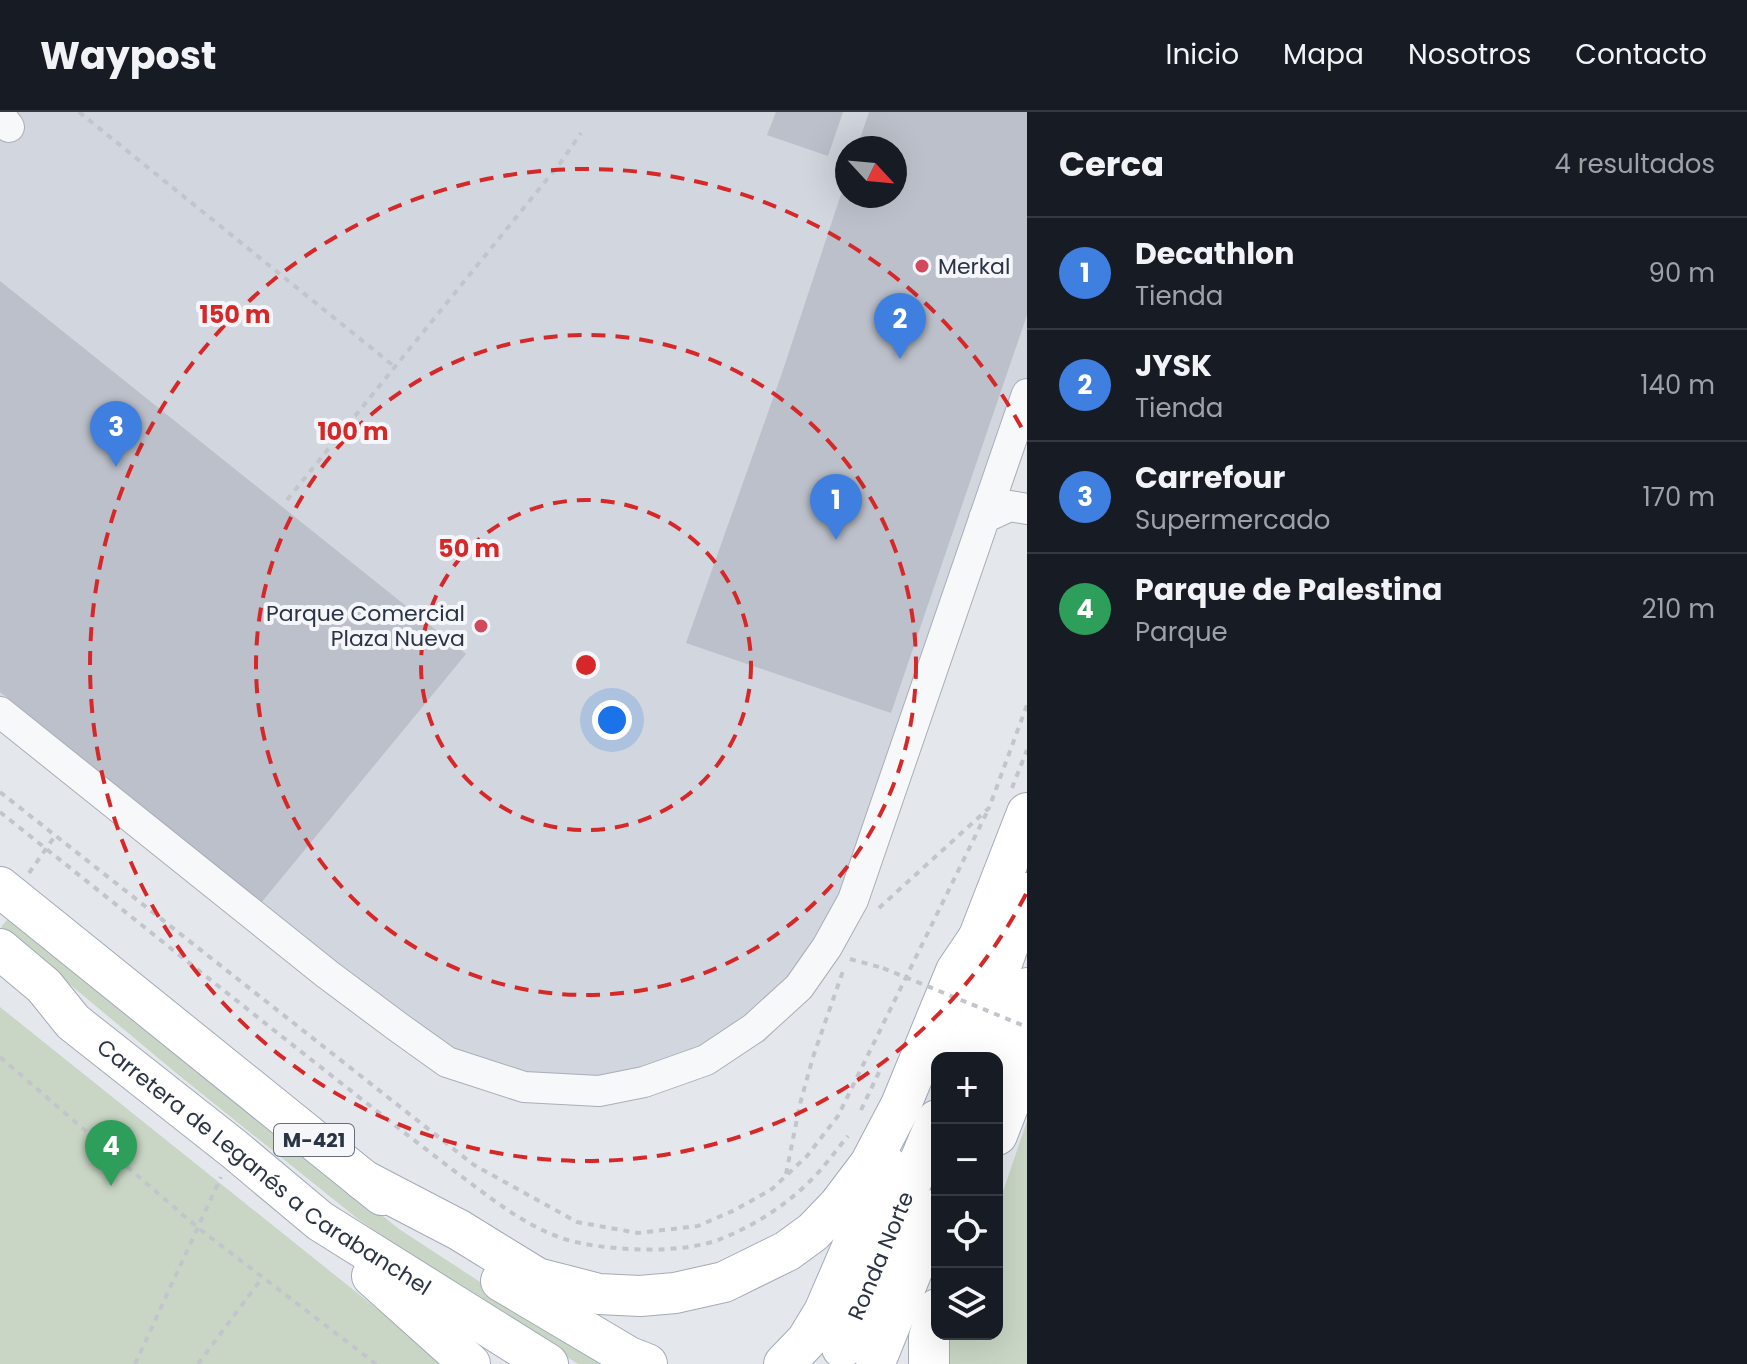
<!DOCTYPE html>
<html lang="es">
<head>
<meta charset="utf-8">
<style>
  :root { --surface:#171b24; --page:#20242c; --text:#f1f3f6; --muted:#9ea1a6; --line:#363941; --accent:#1a73e8 }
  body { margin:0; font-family:Poppins,sans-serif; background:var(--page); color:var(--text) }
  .controls { position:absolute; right:24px; bottom:24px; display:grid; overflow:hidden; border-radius:16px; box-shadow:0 8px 32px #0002 }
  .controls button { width:72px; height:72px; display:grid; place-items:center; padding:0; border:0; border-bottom:2px solid var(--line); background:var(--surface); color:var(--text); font:40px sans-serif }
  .compass { position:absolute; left:835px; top:24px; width:72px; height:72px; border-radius:50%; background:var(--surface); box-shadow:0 8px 32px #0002; rotate:116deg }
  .you { position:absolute; left:612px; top:608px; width:28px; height:28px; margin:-20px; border:6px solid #fff; border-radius:50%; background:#1a73e8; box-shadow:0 0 0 12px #1a73e833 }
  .badge { display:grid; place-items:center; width:52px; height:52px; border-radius:50%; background:var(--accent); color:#fff; font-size:26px; font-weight:700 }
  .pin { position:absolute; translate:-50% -66px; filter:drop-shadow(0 2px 4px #0008) }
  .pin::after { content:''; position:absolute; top:42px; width:28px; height:24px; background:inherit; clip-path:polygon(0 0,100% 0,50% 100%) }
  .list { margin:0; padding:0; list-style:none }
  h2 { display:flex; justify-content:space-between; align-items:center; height:104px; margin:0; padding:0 32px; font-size:34px }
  h2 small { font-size:26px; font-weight:400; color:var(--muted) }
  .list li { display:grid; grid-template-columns:52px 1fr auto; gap:24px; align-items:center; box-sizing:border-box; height:112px; padding:0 32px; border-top:2px solid var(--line) }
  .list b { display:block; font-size:30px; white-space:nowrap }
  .list p { margin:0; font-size:26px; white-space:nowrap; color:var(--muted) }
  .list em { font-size:26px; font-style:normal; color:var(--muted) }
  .icon { flex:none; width:44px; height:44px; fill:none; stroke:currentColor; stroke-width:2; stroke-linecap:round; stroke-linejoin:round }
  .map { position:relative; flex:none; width:1027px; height:1252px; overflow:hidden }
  header { display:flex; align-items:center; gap:48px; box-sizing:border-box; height:112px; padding:0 40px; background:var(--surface); border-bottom:2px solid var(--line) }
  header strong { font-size:38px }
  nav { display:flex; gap:44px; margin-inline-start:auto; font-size:28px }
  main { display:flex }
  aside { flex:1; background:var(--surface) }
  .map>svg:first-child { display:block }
  .built { fill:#d2d6de; fill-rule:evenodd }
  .green { fill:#c9d6c5 }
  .building { fill:#bbc0ca }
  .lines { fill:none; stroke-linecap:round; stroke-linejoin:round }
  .minor-casing { stroke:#a9aeb7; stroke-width:32 }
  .major-casing { stroke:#a3abb8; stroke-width:42 }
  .path { stroke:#c2c5cb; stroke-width:4; stroke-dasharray:6 6; stroke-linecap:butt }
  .minor { stroke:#f7f8fa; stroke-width:30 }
  .major { stroke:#fff; stroke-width:40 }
  .path-bridge { stroke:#c2c5cb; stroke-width:4; stroke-dasharray:6 6; stroke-linecap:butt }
  .ring { fill:none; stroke:#d62828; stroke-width:4; stroke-dasharray:14 10 }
  .poi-dot { fill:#d1495b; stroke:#f4f6f9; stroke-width:3 }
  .labels { text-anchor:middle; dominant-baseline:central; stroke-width:8; stroke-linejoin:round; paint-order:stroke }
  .shield { fill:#f4f6f9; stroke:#676e7b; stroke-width:2 }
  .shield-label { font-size:20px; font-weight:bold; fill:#2b3445 }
  .poi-label { font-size:22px; fill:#2b3445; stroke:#f4f6f9; text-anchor:start }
  .street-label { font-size:22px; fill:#2b3445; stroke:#f4f6f9 }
  .centre { fill:#d62828; stroke:#f4f6f9; stroke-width:4 }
  .ring-label { font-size:24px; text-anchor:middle; font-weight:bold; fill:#d62828; stroke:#f4f6f9; stroke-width:8; stroke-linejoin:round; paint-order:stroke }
</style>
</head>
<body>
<header>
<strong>Waypost</strong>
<nav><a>Inicio</a><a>Mapa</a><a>Nosotros</a><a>Contacto</a></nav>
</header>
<main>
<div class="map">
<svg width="1027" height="1252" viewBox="0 0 1027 1252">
  <rect width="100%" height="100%" fill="#e4e7ec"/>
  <path class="built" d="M0 0H1027V324L824 864 765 929 684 970 536 989 451 968 0 613ZM847 36H895V84H847Z"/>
  <path class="green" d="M11 803 399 1117 523 1198 612 1252H578L439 1163 358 1107 181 965 1 815Z
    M0 895 446 1252H0Z
    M1027 1009V1252H945L950 1222H997V1097Z"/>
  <path class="building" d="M776 0H843L828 44 767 23Z
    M869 0H1027V203L891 601 686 531 782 261 846 67 847 84H895V36H857Z
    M0 169 466 542 261 791 0 580Z"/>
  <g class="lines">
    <g class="minor-casing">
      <path id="minor" d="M0 3 9 15
        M984 406 1010 394 1027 397
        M0 600 327 862 398 915 447 950 524 975 599 979 644 970 706 948 754 916 799 875 827 835 853 788 1027 282"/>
    </g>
    <g class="major-casing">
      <g id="major">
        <path d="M0 775 382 1083"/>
        <path id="s1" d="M0 837 44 874 73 910 234 1037 320 1109 548 1252"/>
        <path d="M969 850 1027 701"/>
        <path d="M963 946 1001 854 1027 781"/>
        <path d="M997 949 1027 876"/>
        <path d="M997 1023 1027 946"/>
        <path d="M363 1068 459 1118 537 1166 599 1182 640 1184 675 1181 724 1170 787 1139 813 1120 839 1093 870 1052 901 993 956 859 977 828"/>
        <path d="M372 1164 470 1252"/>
        <path d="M501 1169 629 1245 647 1252"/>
        <path id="s2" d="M842 1236 937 1008"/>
        <path d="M876 1248 937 1097"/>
        <path d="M784 1252 807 1228 824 1200 887 1054"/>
        <path d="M929 1252V1225L937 1197"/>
      </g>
    </g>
    <path class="path" d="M79 0 395 255
      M287 388 561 50 581 21
      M1012 676 1027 638
      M0 680 474 1053 577 1110 638 1121 698 1114 735 1098 772 1077 807 1044 838 1004 989 696
      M0 700C123 798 245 896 369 993 401 1018 433 1043 465 1067 500 1093 536 1122 580 1131 619 1139 686 1142 723 1126 756 1113 789 1091 813 1066 826 1053 836 1038 848 1024
      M29 761 55 724
      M879 796 989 696 1027 593
      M850 847 883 856
      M0 945 197 1115 376 1252
      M861 998 881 956
      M786 1062 800 992 813 945 843 859
      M135 1252 221 1065
      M198 1252 262 1166"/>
    <use href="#minor" class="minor"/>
    <use href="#major" class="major"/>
    <path class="path-bridge" d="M883 856 1027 915"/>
  </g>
  <g class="ring">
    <circle cx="586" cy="553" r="165"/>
    <circle cx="586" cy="553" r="330"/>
    <path d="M1026 782A496 496 0 1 1 1026 324"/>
  </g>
  <g class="poi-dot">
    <circle cx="922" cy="154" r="8"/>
    <circle cx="481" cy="514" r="8"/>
  </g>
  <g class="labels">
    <rect class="shield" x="274" y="1012" width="80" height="32" rx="6"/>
    <g class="shield-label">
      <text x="314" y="1028">M-421</text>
    </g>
    <g class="poi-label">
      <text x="938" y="154">Merkal</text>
      <text x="465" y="501" text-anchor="end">Parque Comercial<tspan x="465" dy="25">Plaza Nueva</tspan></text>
    </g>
    <g class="street-label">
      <text stroke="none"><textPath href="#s1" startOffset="344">Carretera de Leganés a Carabanchel</textPath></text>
      <text stroke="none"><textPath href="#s2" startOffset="100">Ronda Norte</textPath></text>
    </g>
  </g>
  <circle cx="586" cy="553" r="12" class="centre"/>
  <g class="ring-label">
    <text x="235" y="211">150 m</text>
    <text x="353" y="328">100 m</text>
    <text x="469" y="445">50 m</text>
  </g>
</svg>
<div class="controls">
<button>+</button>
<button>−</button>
<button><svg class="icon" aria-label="locate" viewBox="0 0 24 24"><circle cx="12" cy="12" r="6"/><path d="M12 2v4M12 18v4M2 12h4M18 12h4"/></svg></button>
<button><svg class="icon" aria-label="layers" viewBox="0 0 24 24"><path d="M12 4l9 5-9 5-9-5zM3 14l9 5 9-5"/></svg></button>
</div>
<svg class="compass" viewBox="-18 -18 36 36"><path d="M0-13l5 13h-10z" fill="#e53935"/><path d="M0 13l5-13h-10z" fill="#9ea1a6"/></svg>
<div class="you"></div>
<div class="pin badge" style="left:836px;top:428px;background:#3f7fe0">1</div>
<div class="pin badge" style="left:900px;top:247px;background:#3f7fe0">2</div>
<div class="pin badge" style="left:116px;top:355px;background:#3f7fe0">3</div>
<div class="pin badge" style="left:111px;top:1074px;background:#2e9e5b">4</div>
</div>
<aside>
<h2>Cerca<small>4 resultados</small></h2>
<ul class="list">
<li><span class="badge" style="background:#3f7fe0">1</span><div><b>Decathlon</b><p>Tienda</p></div><em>90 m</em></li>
<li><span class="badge" style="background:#3f7fe0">2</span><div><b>JYSK</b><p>Tienda</p></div><em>140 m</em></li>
<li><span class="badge" style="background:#3f7fe0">3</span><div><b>Carrefour</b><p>Supermercado</p></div><em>170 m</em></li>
<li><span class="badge" style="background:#2e9e5b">4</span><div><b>Parque de Palestina</b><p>Parque</p></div><em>210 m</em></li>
</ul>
</aside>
</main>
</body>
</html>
